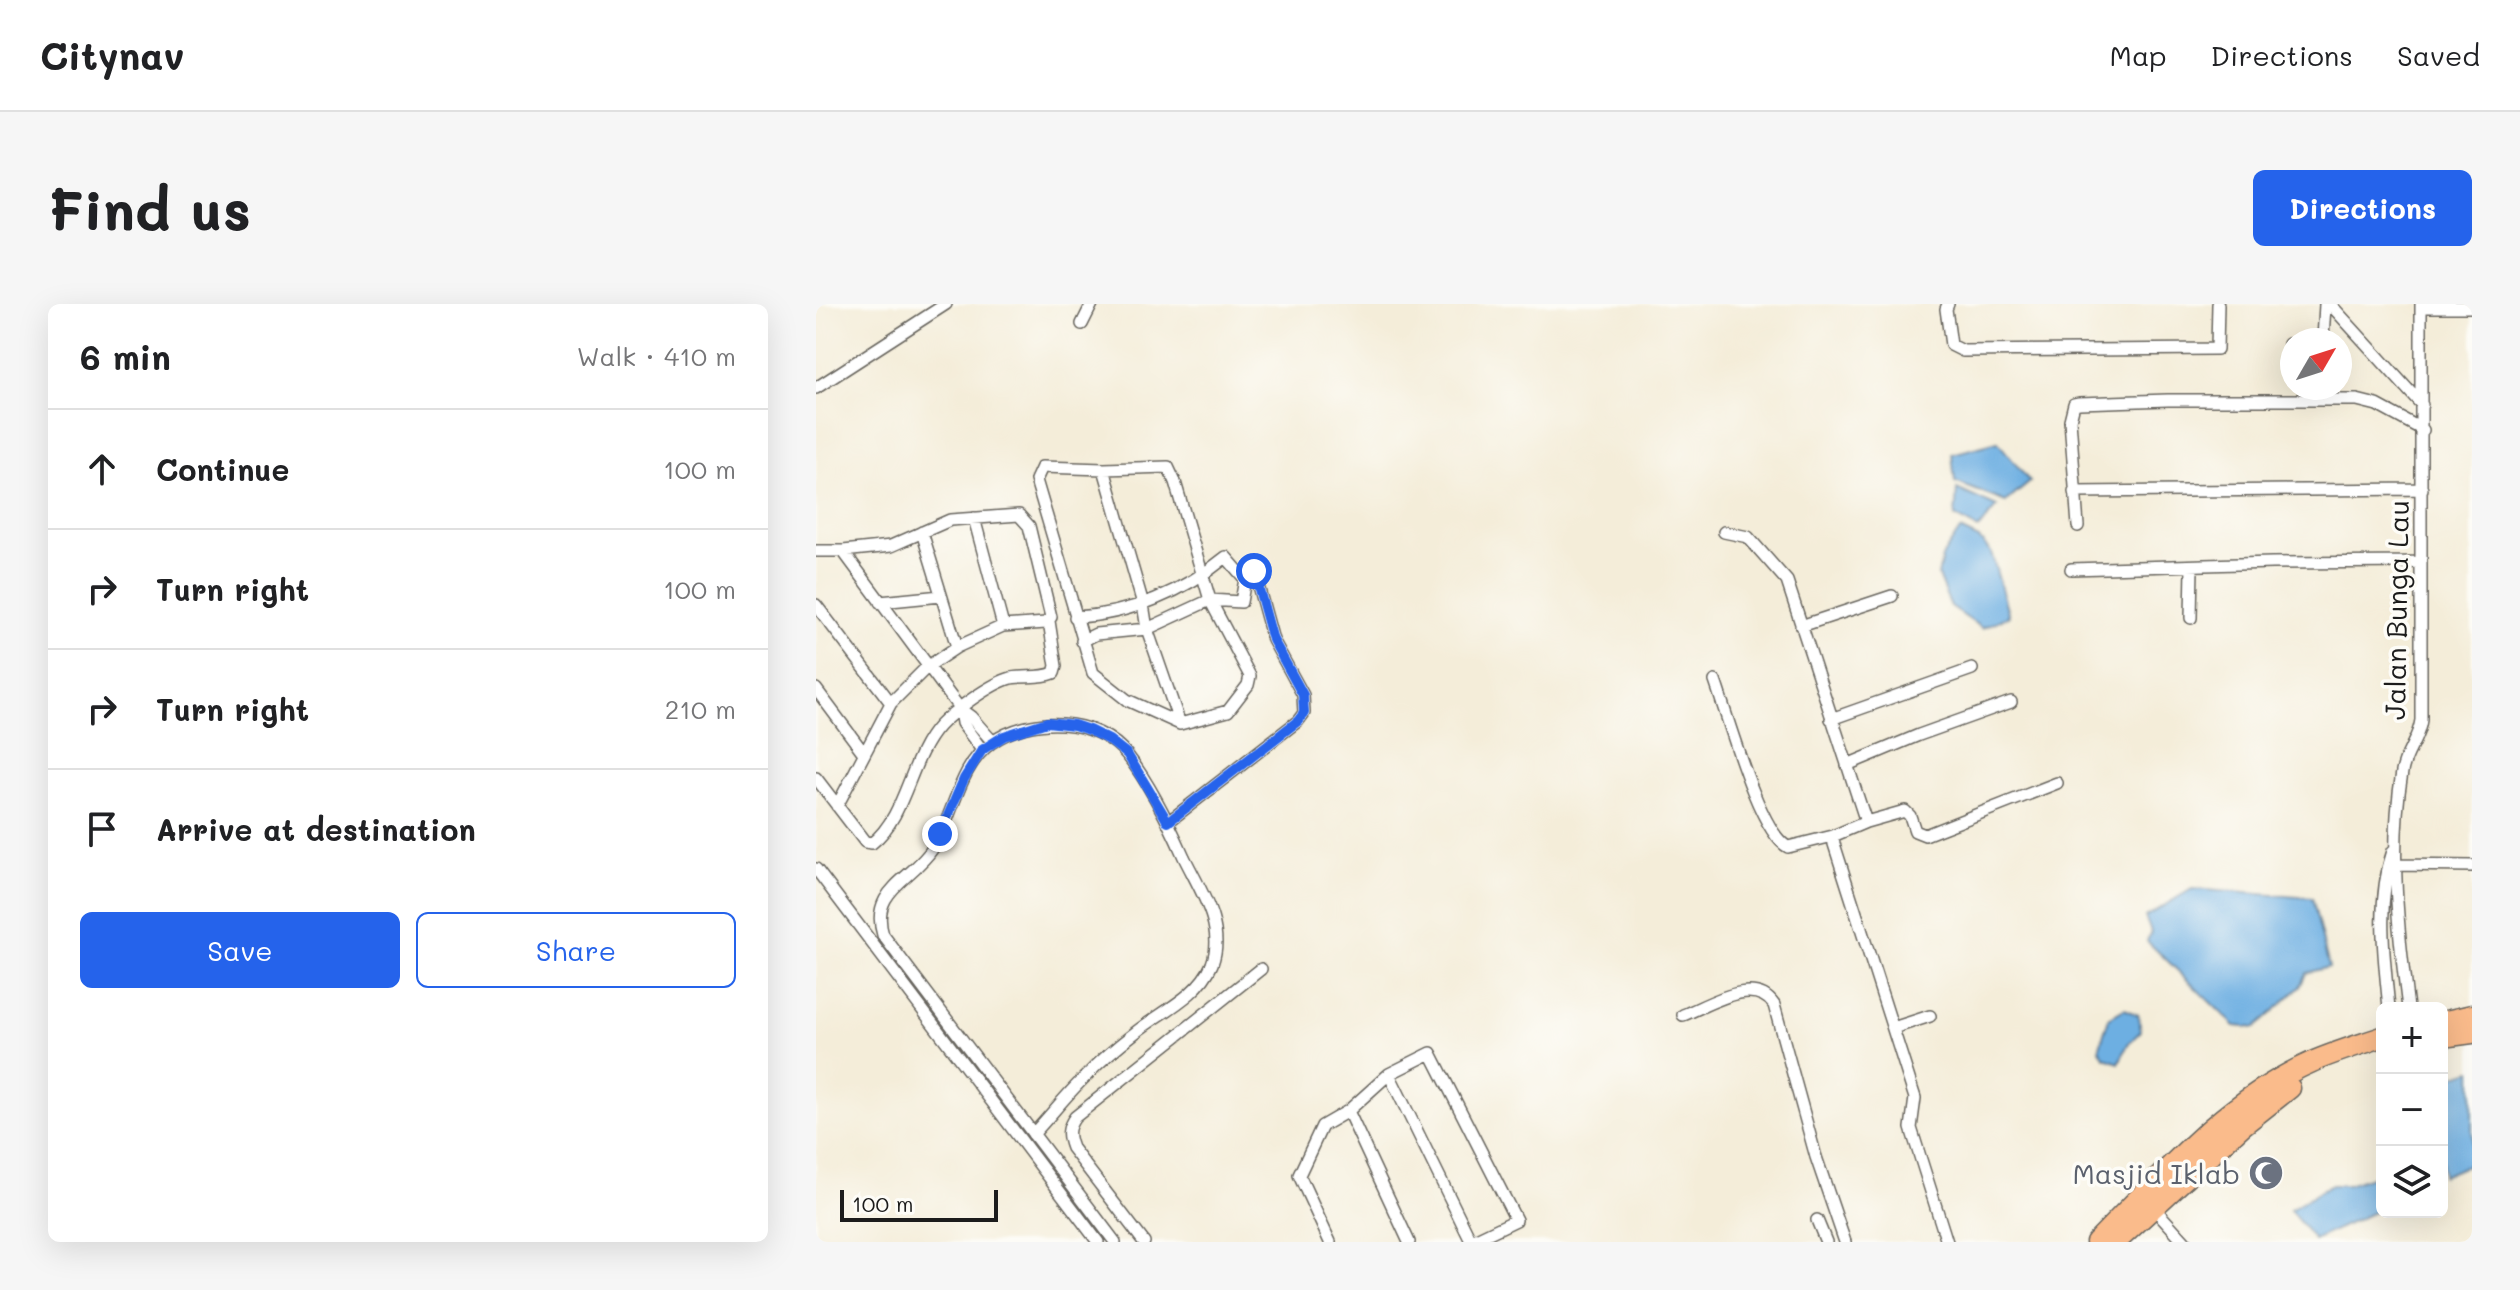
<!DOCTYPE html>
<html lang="en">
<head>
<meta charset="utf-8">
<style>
  :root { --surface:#fff; --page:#f6f6f6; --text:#202124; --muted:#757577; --line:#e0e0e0; --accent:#2563eb }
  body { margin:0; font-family:Mali,sans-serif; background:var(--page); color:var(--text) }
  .controls { position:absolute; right:24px; bottom:24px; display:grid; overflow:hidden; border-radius:12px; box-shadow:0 8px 32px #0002 }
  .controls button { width:72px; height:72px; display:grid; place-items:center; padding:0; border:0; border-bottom:2px solid var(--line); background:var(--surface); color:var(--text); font:40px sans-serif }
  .compass { position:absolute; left:1464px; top:24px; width:72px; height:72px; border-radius:50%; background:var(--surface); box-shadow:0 8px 32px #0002; rotate:51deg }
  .scale { position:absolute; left:24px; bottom:20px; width:158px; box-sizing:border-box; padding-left:8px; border:4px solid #1c1c1c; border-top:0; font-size:22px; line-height:28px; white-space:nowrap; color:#1c1c1c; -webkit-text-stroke:6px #fdfcf7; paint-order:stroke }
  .stop { position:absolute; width:24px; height:24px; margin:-18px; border:6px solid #2563eb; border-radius:50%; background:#fff }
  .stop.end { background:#2563eb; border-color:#fff; box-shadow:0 2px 8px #0008 }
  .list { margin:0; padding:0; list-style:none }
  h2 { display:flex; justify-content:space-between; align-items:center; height:104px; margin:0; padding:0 32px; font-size:34px }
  h2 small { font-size:26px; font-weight:400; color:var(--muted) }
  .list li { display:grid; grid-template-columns:52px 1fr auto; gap:24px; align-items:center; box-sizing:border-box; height:120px; padding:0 32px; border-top:2px solid var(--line) }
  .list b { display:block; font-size:30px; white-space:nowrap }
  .list em { font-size:26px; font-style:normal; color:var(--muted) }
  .actions { display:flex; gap:16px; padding:24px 32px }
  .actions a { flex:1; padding:18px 0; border:2px solid var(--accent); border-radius:12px; text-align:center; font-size:28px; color:var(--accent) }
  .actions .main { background:var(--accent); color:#fff }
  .icon { flex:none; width:44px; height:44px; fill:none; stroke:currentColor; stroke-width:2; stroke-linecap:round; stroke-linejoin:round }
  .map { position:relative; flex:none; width:1656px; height:938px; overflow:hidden; border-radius:12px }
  header { display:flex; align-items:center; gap:48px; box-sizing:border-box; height:112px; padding:0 40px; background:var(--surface); border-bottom:2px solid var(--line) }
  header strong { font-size:38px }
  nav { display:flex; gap:44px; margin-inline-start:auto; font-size:28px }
  .intro { display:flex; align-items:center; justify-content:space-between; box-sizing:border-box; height:192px; padding:0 48px }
  h1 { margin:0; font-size:56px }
  .button { padding:20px 36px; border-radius:12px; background:var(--accent); color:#fff; font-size:28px; font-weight:700 }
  main { display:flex; gap:48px; padding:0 48px }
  aside { flex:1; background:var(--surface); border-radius:12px; box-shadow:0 8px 32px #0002 }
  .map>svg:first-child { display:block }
  .water { fill:#6dafe2; stroke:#44667f; stroke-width:2 }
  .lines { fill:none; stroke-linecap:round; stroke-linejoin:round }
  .street-casing { stroke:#68655e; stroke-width:14 }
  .highway-casing { stroke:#68655e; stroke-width:23 }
  .street { stroke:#fff; stroke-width:11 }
  .highway { stroke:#fabb8b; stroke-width:20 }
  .route { stroke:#2563eb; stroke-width:10 }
  .labels { text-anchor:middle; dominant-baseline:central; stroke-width:7; stroke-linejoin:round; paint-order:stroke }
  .street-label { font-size:28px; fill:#1c1c1c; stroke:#fdfcf7 }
  .worship-label { font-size:28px; fill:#5b616d; stroke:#fdfcf7; text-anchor:end }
</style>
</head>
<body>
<header>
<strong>Citynav</strong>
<nav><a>Map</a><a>Directions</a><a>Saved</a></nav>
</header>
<div class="intro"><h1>Find us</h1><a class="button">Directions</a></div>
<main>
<aside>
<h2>6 min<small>Walk · 410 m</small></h2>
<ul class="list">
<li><svg class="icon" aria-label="ahead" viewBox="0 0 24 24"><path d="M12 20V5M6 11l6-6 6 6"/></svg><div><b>Continue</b></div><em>100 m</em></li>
<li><svg class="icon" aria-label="right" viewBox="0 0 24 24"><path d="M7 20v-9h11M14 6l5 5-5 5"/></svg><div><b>Turn right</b></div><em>100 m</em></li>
<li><svg class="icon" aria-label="right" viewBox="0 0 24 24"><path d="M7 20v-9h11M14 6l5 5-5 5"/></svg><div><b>Turn right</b></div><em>210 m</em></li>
<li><svg class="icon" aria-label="arrive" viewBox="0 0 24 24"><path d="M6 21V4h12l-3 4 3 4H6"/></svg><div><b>Arrive at destination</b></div></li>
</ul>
<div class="actions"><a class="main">Save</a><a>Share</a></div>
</aside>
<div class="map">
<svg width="1656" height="938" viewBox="0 0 1656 938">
  <rect width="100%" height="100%" fill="#fdfcf7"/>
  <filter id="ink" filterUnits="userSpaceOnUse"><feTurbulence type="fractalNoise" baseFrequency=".0125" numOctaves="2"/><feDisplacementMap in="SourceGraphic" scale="16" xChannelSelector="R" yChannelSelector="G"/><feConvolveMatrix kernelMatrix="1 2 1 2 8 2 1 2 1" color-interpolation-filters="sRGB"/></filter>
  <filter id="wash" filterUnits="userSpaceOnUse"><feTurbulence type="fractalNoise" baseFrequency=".006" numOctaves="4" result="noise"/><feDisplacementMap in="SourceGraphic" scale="32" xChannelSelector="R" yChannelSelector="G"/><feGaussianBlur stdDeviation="1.8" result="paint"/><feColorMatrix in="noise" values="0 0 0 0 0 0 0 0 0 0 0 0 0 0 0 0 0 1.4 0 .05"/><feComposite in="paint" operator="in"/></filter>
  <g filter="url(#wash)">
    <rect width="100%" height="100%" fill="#f4edd9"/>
    <path class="water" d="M1182 138 1214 178 1190 198 1139 178 1136 150Z
      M1141 185 1181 203 1162 225 1139 213Z
      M1144 226 1163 235 1175 248 1193 312 1166 324 1135 303 1122 272 1126 253Z
      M1376 585 1496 594 1513 663 1490 669 1484 683 1439 724 1419 722 1331 637 1335 628 1329 613Z
      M1308 705 1322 711 1325 727 1312 740 1303 759 1289 754 1283 745 1293 714Z
      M1656 766V859L1626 872V775Z
      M1566 869V904L1498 936 1474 906 1515 881H1532Z"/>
  </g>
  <g filter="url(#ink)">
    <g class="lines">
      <g class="street-casing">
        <path id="street" d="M1132 0 1130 5 1135 41 1147 47 1401 45 1402 0
          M1514 0 1606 101
          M1605 3H1656
          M266 20 276 0
          M1507 36 1509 0
          M1473 40H1476
          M0 84 130 0
          M226 163 288 165 352 163 359 178 394 296 434 372 432 381 412 407 364 420 311 396 277 369 220 176Z
          M288 165 327 300 331 325 364 420
          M1258 188 1606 185
          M158 214 187 322
          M1262 222 1254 116 1258 100 1263 99 1352 96H1541L1561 101 1607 126
          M106 228 141 343
          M908 228 932 233 971 277 1050 518 1017 532 1018 540 1099 794 1095 824 1131 938
          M0 247H27L75 242 134 216 203 211 213 222 235 313 230 319 187 322 141 343 111 363 75 399 21 502
          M27 247 144 405 146 419 166 446
          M1255 265 1456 259 1605 258
          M64 298 125 292
          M0 301 75 399
          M259 313C313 311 369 287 410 253L429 275
          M1375 314 1376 263
          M985 322 1076 292
          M266 337 280 330 331 325 394 296 425 298 429 275 438 267 457 336 487 391 488 409 482 417 352 518
          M899 377C911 410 943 529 972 543L1017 532
          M0 385 47 448
          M144 405 155 413 177 438
          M1015 415 1156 365
          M1031 461 1103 431 1195 398
          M0 474 49 538 56 539C91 511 93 455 123 422 137 407 176 379 195 374 210 371 223 375 238 369L240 362 233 317
          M1050 518 1089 507 1094 512 1099 527 1109 531 1241 479
          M1578 561 1656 562
          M0 565 282 938
          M1573 704C1568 653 1560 597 1577 547
          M1592 704C1582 626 1573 546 1586 468 1589 449 1603 435 1605 416V0
          M867 711C893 701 938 671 958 701L1000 853 1029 938
          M1077 724 1114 712
          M573 770 655 937
          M532 807 593 938
          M217 830C235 811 251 790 270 772 285 756 303 741 320 728 345 708 383 692 396 660 410 623 384 586 368 553 353 519 335 482 312 452 281 412 214 411 175 439 142 463 138 512 117 544 96 576 53 586 67 631L299 938
          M1338 904 1369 938
          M1001 916 1010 938
          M328 938 256 844C251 831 251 824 259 813L445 665
          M514 938 483 871 506 822 532 807 573 770 615 749 700 916 654 938"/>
      </g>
      <g class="highway-casing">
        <path id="highway" d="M1626 718 1656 711
          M1626 733 1656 729
          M1280 938C1345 872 1409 796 1496 758 1519 748 1543 741 1566 733
          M1300 938 1426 822 1474 784"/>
      </g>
      <use href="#street" class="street"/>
      <use href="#highway" class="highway"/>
    </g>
  </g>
  <g class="lines" filter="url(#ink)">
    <path class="route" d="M124 530 148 475 166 446 188 432 231 418 258 421 273 426 293 436 311 450 352 518 482 417 488 409 487 391 457 336 438 267"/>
  </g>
  <defs>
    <g id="mosque-disc" transform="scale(1.8)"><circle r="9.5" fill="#6b7280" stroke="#fdfcf7"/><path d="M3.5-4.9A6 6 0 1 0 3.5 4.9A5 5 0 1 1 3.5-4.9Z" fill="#fff"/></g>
  </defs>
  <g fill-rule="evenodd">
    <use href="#mosque-disc" x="1450" y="869"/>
  </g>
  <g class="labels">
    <g class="street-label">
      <text transform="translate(1580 306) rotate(-89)">Jalan Bunga Lau</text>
    </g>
    <g class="worship-label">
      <text x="1424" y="869">Masjid Iklab</text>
    </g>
  </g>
</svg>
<div class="controls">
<button>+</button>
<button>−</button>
<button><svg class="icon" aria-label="layers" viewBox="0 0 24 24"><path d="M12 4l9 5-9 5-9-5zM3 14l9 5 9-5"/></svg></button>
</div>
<svg class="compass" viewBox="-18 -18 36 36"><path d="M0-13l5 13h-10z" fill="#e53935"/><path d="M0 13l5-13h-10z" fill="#757577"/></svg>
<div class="scale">100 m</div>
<div class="stop" style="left:438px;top:267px"></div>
<div class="stop end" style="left:124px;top:530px"></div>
</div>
</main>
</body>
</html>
